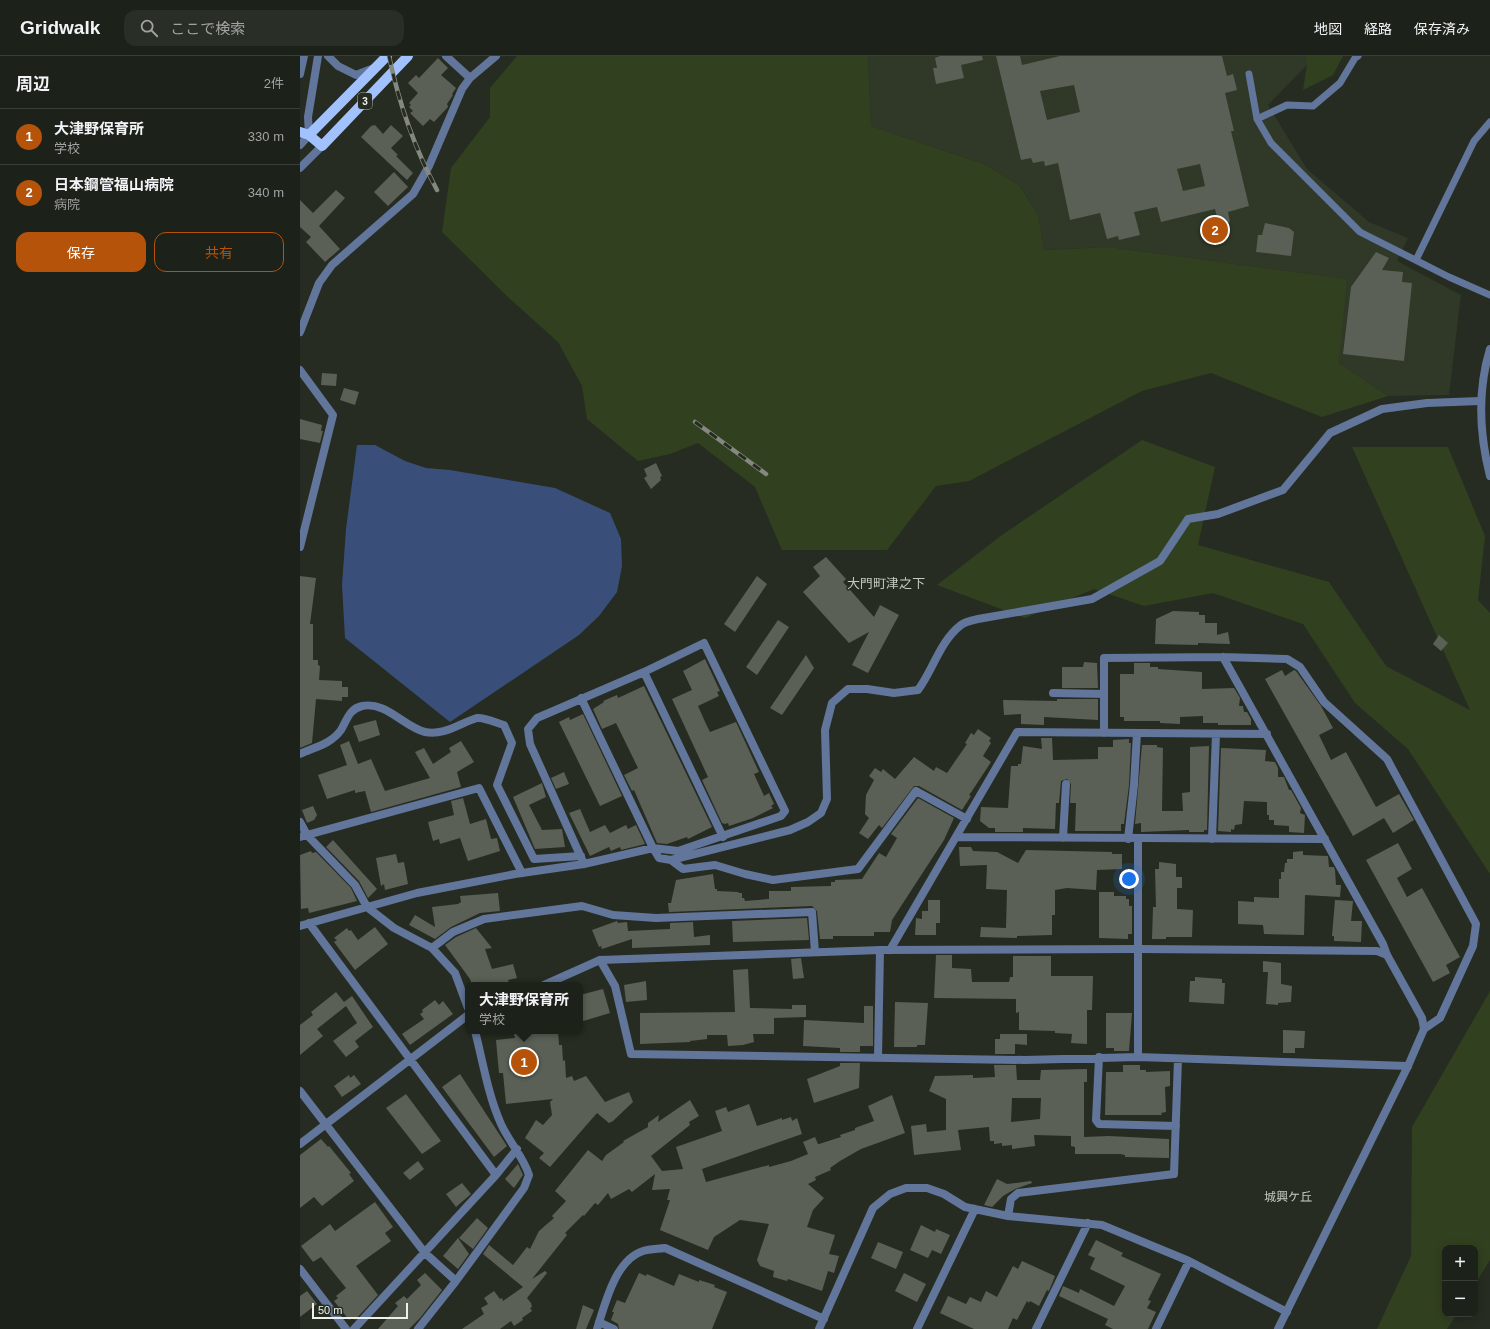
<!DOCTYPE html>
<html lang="ja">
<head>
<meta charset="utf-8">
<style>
  :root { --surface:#1c2119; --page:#292e26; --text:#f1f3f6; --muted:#a0a3a2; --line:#3a3e38; --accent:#b45309 }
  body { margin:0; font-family:Arial,"Noto Sans JP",sans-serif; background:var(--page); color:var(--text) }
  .controls { position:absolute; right:12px; bottom:12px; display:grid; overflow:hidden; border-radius:8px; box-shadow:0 2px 10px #0003 }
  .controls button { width:36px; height:36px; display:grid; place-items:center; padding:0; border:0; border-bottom:1px solid var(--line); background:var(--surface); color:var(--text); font:20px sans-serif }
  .scale { position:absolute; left:12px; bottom:10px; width:96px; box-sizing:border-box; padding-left:4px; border:2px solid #eef1eb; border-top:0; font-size:11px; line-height:14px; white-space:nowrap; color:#eef1eb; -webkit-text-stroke:3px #262c21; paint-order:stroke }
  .you { position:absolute; left:829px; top:823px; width:14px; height:14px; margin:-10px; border:3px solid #fff; border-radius:50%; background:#1a73e8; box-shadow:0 0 0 6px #1a73e833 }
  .badge { display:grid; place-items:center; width:26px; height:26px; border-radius:50%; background:var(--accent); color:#fff; font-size:13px; font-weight:700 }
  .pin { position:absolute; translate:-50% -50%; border:2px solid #fff; box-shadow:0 1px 4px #0006 }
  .popup { position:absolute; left:165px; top:926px; width:118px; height:52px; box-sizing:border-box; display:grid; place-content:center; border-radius:8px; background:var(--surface); filter:drop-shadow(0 1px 3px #0005); font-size:13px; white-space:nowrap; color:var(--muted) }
  .popup b { font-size:15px; color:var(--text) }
  .popup::after { content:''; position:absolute; left:50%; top:100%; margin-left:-8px; border:8px solid transparent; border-top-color:var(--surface) }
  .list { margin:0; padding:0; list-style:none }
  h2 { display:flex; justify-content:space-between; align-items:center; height:52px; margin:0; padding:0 16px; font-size:17px }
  h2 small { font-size:13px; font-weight:400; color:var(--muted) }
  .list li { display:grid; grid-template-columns:26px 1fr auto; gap:12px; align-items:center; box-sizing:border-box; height:56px; padding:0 16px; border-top:1px solid var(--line) }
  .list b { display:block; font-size:15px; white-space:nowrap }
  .list p { margin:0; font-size:13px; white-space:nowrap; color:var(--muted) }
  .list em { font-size:13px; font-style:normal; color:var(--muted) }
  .actions { display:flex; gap:8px; padding:12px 16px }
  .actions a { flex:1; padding:9px 0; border:1px solid var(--accent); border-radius:12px; text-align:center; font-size:14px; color:var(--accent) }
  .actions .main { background:var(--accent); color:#fff }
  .icon { flex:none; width:22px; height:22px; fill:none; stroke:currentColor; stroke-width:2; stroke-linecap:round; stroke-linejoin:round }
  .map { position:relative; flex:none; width:1190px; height:1273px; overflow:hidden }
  header { display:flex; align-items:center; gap:24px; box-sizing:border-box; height:56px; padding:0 20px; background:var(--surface); border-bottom:1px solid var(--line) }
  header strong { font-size:19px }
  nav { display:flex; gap:22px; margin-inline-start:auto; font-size:14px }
  .search { width:280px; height:36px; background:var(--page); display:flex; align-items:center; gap:10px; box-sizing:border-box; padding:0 14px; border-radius:12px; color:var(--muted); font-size:15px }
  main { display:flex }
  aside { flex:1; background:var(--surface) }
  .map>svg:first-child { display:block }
  .built { fill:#303828 }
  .green { fill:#31401f }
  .water { fill:#394f7a }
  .building { fill:#5a6055; fill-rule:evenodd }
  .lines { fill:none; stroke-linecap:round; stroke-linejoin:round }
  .service { stroke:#62759a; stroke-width:7 }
  .minor { stroke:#62759a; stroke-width:8 }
  .tertiary { stroke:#62759a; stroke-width:8 }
  .primary { stroke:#a2c2ff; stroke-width:10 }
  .rail-casing { stroke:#848880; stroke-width:4.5 }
  .rail { stroke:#262c21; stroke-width:3; stroke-dasharray:9; stroke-linecap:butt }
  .labels { text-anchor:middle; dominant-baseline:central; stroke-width:3; stroke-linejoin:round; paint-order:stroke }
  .shield { fill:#262c21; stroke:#b2b6ae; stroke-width:1 }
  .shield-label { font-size:10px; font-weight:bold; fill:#eef1eb }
  .neighbourhood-label { font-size:12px; fill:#c5cbbe; stroke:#262c21 }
  .quarter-label { font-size:13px; fill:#c5cbbe; stroke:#262c21 }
</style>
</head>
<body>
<header>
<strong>Gridwalk</strong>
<div class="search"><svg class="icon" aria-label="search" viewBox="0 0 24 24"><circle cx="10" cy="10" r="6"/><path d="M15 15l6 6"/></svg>ここで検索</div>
<nav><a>地図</a><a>経路</a><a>保存済み</a></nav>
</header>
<main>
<aside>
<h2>周辺<small>2件</small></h2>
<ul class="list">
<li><span class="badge">1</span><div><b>大津野保育所</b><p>学校</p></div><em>330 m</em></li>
<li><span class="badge">2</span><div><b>日本鋼管福山病院</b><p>病院</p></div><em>340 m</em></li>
</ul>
<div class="actions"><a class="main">保存</a><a>共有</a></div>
</aside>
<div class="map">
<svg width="1190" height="1273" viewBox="0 0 1190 1273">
  <rect width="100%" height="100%" fill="#262c21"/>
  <path class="built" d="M568 0H1005L1007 9 968 49 1007 113 1069 166 1108 182 1097 205 1161 239 1149 339 1088 340 1039 307 1046 223 809 191 744 194 738 159 720 130 687 109 571 70Z"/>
  <path class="green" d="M217 0H568L571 70 687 109 720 130 738 159 744 194 809 191 1047 223 1039 307 1088 340 1022 361 911 317 842 335 669 425 636 430 587 494H482L455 431 398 387 370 398 338 405 287 363 282 330 258 286 209 242 142 176 151 112 190 61V32Z
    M1005 0H1043L1033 19 1003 34 1007 9Z
    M842 384 915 411 898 489 1029 526 1086 610 1170 654 1052 391H1148L1185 480 1178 544 1190 557V818L1108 693 1055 647 1003 568 913 537 844 550 794 533 725 562 637 529 702 479Z
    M1190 935V1204L1175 1228V1192H1145V1258H1157L1147 1273H1077L1111 1200 1112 1071Z"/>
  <path class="water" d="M57 389H75L105 405 126 412 150 414 255 432 310 457 321 483 322 510 317 536 299 560 279 579 150 666 45 582 42 529 46 473Z"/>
  <path class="building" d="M640 0H682L683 4 661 9 664 22 636 28 633 12H637L635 2Z
    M696 0H720L722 9 760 0H922L927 20 933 18 937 34 925 37 934 75H931L949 150 928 156 930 166 919 169 915 153 861 166 857 151 834 156 840 179 819 184 818 180 807 183 800 157 770 164 758 107 745 110 744 105 733 107 731 102 721 104ZM774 29 780 56 747 64 740 35ZM900 108 905 130 883 135 877 113Z
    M138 2 148 12 141 19 156 32 152 38 153 39 147 48 148 51 134 66 130 63 123 70 110 57 113 55 109 51 111 49 109 47 118 37 108 27 116 19 119 22Z
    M75 69 83 78 91 69 103 80 91 92 98 99 96 100 113 117 107 124 61 81 71 70Z
    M94 116 108 131 88 150 74 136Z
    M36 134 45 142 19 170 40 193 25 206 6 186 11 181 0 171V144L13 157Z
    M965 167 989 172 994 176 991 200 956 196 958 179H962Z
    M1076 196 1089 202 1082 214 1103 216 1102 226 1112 227 1104 305 1043 298 1051 231Z
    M22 317 37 318 36 330 21 329Z
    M44 332 59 336 55 349 40 344Z
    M0 363 22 369 21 375H23L20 387 0 383Z
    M356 407 362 420 360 421 361 424 351 433 344 422 347 420 344 413Z
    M526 501 546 523 543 526 574 561 580 549 599 559 568 617 552 609 569 576 549 587 503 536 520 520 513 511Z
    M0 520 16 522 10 568H13V604H18V609L20 610 19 624 42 625V631H48V641H42V645L16 643 12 687 0 692Z
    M457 520 467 528 435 576 424 568Z
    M873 555 899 556V559H905V567H917V579L928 576 930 588 898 587V589L855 588 856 563Z
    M478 564 489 571 457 619 446 611Z
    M1139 579 1148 587 1141 595 1133 588Z
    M506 599 514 612 482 659 470 652Z
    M405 603 420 635 417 636 419 640 398 650 406 668 410 676 436 666 459 716 454 718 464 740 469 737 474 748 471 750 473 752 453 762 429 770 428 767 425 768 422 767 402 724 408 721 372 643 392 634 383 615Z
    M784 606 797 607 798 632H762V611H783Z
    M834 607H850V611H858V613L902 616V633L934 632 940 642 939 650H943L944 656H947L951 663V669H918V667H903V660L880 661V668L860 667V665H824V661H820V618H834Z
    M982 614 985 620 994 614 996 615 1021 650 1033 672 1019 679 1031 704 1046 696 1076 751 1099 738 1114 764 1093 777 1084 762 1053 780 965 623Z
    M344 630 412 771 388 783 387 781 367 788 357 787 334 734 332 735 324 719 338 712 316 667 302 673 293 653 304 646 303 645 317 639 318 642Z
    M757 643H798V664L744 661V669L721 668V658L704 659 703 644 757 645Z
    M283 658 322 740 300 750 259 666 269 661 270 664Z
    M76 664 80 679 59 686 53 670Z
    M678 673 691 682 689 685 691 687 683 700 691 706 672 735 669 739 671 740 662 754 619 730H614L582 772 579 769 568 783 559 777 569 762 565 758 566 739 574 724 569 720 575 712 581 716 583 713 595 723 614 701 634 715 636 711 647 717 667 688 665 687 671 677 674 679Z
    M741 682H752L753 704 798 703V691H813V684L829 683V687H831L829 729 824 768H821V775H775L776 747H770L771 728 767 723 761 725 759 747H756L755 773 723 772V776H695V772H689L680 765 681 751 708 752 711 710H718V708H721L723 690 742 693Z
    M49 685 58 708 71 703 85 735 130 722 115 696 124 692 133 708 151 696 149 692 161 685 174 706 157 716 161 731 71 756 65 735 55 737V734L27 743 18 719 47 709 40 689Z
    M842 689H857V691L863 692 862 755H883L882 737 890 736V691L909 690 907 774H904V776H889V774L841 776V767L835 768Z
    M921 692 966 694 965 705 975 706 978 712V721H984L989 734H991L1001 752 1000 757 1005 759 1004 777 989 776V770L974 769V764H969V759H967V746L944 745 942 768 935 769 934 774 931 773V776L918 775Z
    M264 716 269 728 256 733 251 722Z
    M242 727 246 741 229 749 242 774 262 773 265 791 235 793 213 741Z
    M163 742 170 768 186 763 191 783 197 782 200 795 168 805 160 782 140 788 139 783 133 785 128 766 154 759 151 745Z
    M618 742 654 762 644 784 592 864 590 876H574V880H533V883H520L517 855 512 850 369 856 368 847H371L376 824 413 818 415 833H417V835L438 836 439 837H442V842H444L445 845 469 843V835H491V831L531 830V826H535V824L562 823 579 797 586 801 597 782 591 778Z
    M13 750 17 759 14 764 7 767 2 754Z
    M280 753 290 776 305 769 310 777 326 769 328 773 336 769 345 788 321 794 320 791 311 795 309 791 290 800 269 757Z
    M33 784 77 833 68 842 59 825 26 791Z
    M1098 787 1112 813 1097 822 1107 841 1122 832 1160 901 1146 909 1150 917 1133 926 1066 804Z
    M659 791H671L673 795 697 796 718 807 726 794 812 796V798H822V813L797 814 796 834 767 832 755 834V859H752V879L717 880V882L680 881 681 871 706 872 707 834 686 833 687 809 660 810Z
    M11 795 12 797 16 796 51 832 57 845 9 857 8 852 1 853 0 799Z
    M1003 795V799L1028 800 1029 811H1034L1035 814 1036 829H1041L1040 841 1005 839 1004 879 964 878 963 869 938 868V845L954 846V841L979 842V823H981V816H984L985 807H987V803H993V796Z
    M96 798 98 807 104 806 108 828 85 834 84 828 81 830 76 802Z
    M859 806 876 808V821H882V832H877V853L893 854 892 881H866V883H852L853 851H856L855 813H859Z
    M799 836H814V840H826V843H829V850H832V878H828V883L799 882Z
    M198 837 200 855 180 857 151 871 135 883 109 869 115 859 135 871 132 851 158 848 161 846 160 840Z
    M628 844H640V867H636V879H615L616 862 622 863V855H628Z
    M1035 844 1053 845 1051 865H1062L1061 886 1034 885V880H1032Z
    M507 862 509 884 433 886 432 865Z
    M317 865 318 867 327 866 328 875 370 873V867L393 866 394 881 410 879V889L332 892V883L302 893 301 890 299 891 292 874Z
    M75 871 88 888 55 914 34 886 37 884 34 882 47 872 49 875 51 874 58 884Z
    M176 872 192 892 185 893 192 913 213 908 217 922 208 924 210 929H172L170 923 145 889 156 881Z
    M636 899H652V912L671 913 672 926H709L710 921H713V900H751V920H793L792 954H787V988L771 987 772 978 755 977V975L719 974V956L716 957V943L634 942Z
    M501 902 504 922 493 923 491 903Z
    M963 905 981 907V928L992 930 991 946 978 947V949L966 948 968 916H963Z
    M448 913 450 952 492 953V949H506V961L474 962V978H453L454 986 443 989 428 990 427 979H407V983L390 985V986L340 988V957L435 956 433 914Z
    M895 921 922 923V927H925L924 948 889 946 890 925H895Z
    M346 925 347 944 326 946 324 929Z
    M303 933 310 957 280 966V939Z
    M36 936 44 946 52 940 73 971 55 985 59 991 46 1001 33 985 57 967 46 950 17 973 23 980 0 999V969L13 959 11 956Z
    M135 944 139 949 143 945 153 958 110 989 102 978 124 963 120 958 123 956 122 954Z
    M595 946 628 947 625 989H617V991H594Z
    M564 950H573V990H560V996H540V992L503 990 504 964 564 967Z
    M806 957H832L829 995H814V992H806Z
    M983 974 1005 975 1004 992H995V997H983Z
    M233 975H258L259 989H262L263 1005 265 1004 266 1022 272 1020 274 1025 286 1020 305 1046 329 1036 333 1046 313 1065 309 1067 297 1057 250 1111 239 1102 244 1097 225 1082 236 1064 243 1069 252 1059 250 1046 253 1043 206 1048 203 1017H199L196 984 215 982 214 978Z
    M700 978H727V989L715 988V998H695V983H700Z
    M540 1007H560L559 1032 514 1047 507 1023 540 1010Z
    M694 1009H716L717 1024H740L741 1014 787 1013V1026H784V1081L809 1080 869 1083V1102L825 1101V1099L820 1098H775V1091L771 1090V1080L734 1079 735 1090 712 1093V1089L702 1090V1087L694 1088V1085H690L689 1071 658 1074 661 1094 614 1099 611 1070 626 1068 627 1076 646 1074V1043L629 1035 635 1020 673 1019V1022L695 1021ZM712 1042H741L740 1063 711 1066Z
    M823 1009H840V1014H846V1016L870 1015V1030L865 1031 866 1056 861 1057 862 1059H805L806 1016H823Z
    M160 1018 207 1090 194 1101 142 1031Z
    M49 1019 50 1022 54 1019 61 1028 42 1041 34 1030Z
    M106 1038 141 1085 122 1098 86 1052Z
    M592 1039 605 1077 561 1093 540 1105 530 1112 531 1114 515 1121 516 1124 508 1128 524 1142 513 1154 507 1171 535 1179 529 1198 539 1200 534 1217 528 1215 522 1235 488 1223 487 1225 473 1221 474 1215 460 1210 457 1204 469 1168 440 1164 414 1181 408 1194 360 1174 370 1144H367L370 1133 352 1134 355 1118 332 1136 329 1133 311 1143 308 1137 298 1149 295 1147 284 1160 283 1159 265 1177 267 1179 232 1223 245 1215 247 1217 227 1242 231 1247 232 1251 230 1252 232 1255 222 1262 223 1264 214 1270 211 1265 200 1273H162L184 1258 181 1252 188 1248 184 1242 194 1235 200 1243 202 1242 203 1245 223 1231 183 1198 189 1189 213 1209 227 1191 230 1193 239 1175 254 1162 252 1160 266 1145 255 1135 288 1094 302 1105 306 1099 324 1086 323 1085 348 1071V1067L359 1059 358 1066 390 1044 399 1060 389 1066 390 1069 351 1100 362 1115 383 1113 376 1091 422 1075 415 1055 426 1051 428 1056 449 1048 457 1070 482 1062V1064L491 1061 492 1065 497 1062 502 1078 402 1113 406 1126 469 1109V1111L491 1105 508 1098 503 1086 515 1081 518 1088H519L541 1081 540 1079 555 1074V1072L574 1065 568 1050Z
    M21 1083 28 1091 29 1090 51 1117 49 1118 54 1125 22 1150 14 1141 0 1152V1099Z
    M118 1105 124 1113 110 1124 103 1117Z
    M218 1108 223 1119 214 1132 205 1123Z
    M697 1123 707 1128 731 1125 732 1127 715 1133 703 1140 692 1151 684 1149Z
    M162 1127 171 1138 156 1151 146 1138Z
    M75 1146 93 1171 85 1177 91 1185 56 1210 78 1239 55 1264 53 1261 49 1264 34 1245 38 1242 36 1240 46 1232 21 1201 13 1206 1 1190 30 1168 35 1175Z
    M177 1162 188 1172 173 1193 159 1182Z
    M621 1169 635 1176 636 1173 650 1179 641 1198 632 1194 628 1202 610 1194Z
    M158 1182 169 1198 158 1213 143 1200Z
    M796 1184 823 1197 821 1200 861 1218 848 1244 851 1245 847 1252 856 1256 848 1273H813L805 1269 808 1263 759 1240 763 1230 779 1237 780 1233 814 1250 825 1230 790 1213 795 1202 788 1199Z
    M578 1186 603 1196 596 1213 571 1202Z
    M722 1205 755 1220 749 1235 747 1234 739 1250 730 1245 729 1247 727 1245 717 1264 713 1262 708 1273H674L640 1257 648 1240 666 1248 670 1241 681 1246 686 1235 697 1241 713 1210 718 1213Z
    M125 1217 142 1234 120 1262 109 1273H78L98 1250 95 1247 104 1240 107 1243 121 1229 117 1224Z
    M339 1217 346 1220 347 1218 374 1230 379 1218 399 1226V1224L415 1229 414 1231 427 1236 412 1273H319L318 1268 311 1264 314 1256H312L317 1244 325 1247Z
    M604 1217 626 1228 617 1246 595 1235Z
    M7 1235 17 1248 0 1261V1240Z
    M283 1249 294 1254 286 1273H276Z"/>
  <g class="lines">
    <path class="service" d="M949 18 957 63 971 87 1060 176 1149 221 1190 239
      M957 63 987 49 1013 50 1040 27 1055 2 1058 0
      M1116 204 1174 85 1190 66"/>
    <path class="minor" d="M28 0 38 10 56 19 74 12
      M146 0 170 22
      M0 18 4 0
      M0 276 19 227 32 209 113 138 129 110 162 33 170 22 196 0
      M0 314 33 359 0 491
      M923 601 1083 888 1087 899
      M344 616 423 781
      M753 637 804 638
      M281 642 353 792 359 802 371 804 383 813 415 809 445 818 473 824 558 813 616 735 667 763
      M804 677V602L923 601 987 603 1000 611 1024 646 1087 703 1176 868 1173 890 1140 962 1124 973
      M0 698C15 691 31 688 41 674 47 664 49 653 62 650 86 645 104 671 125 676 144 680 160 667 177 662 184 661 197 667 204 669L212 687 197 729 234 803 281 800
      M0 766 7 779 55 829 67 851 94 872 132 892 155 917 168 952
      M0 781 179 732 222 817
      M656 781 1025 783
      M763 782 766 728
      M828 783 834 729 837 677
      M838 783V1001
      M912 783 916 678
      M371 804 490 774 508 766 521 757 527 743 525 674 532 647 548 633H567L594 637 618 634C633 614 640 585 661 569 665 566 673 564 678 563L792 543 860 505 888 463 918 458 983 434 1030 377 1082 353 1127 347 1180 345
      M9 867 196 1119
      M0 870 117 837 215 818 284 808 353 792 378 795 481 760 485 755 404 587 344 616 237 662 228 673 230 688 284 808
      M132 892 153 876 184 863 282 850 313 859 356 862 512 856 515 896
      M590 894 717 676 967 678
      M300 904 315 930 331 998 725 1004 838 1001 1108 1010
      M799 1001 796 1064 799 1068 876 1070
      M578 1002 580 894
      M0 1035 125 1197 156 1225
      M0 1088 168 959
      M708 1160 711 1143 718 1137 874 1118 878 1003
      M0 1213 46 1273
      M299 1266 314 1273
      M54 1273 196 1119 217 1093
      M118 1273 156 1225 224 1132 229 1119C223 1100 209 1086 201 1068 188 1039 183 1006 175 975
      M297 1273C305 1248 315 1204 343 1195 349 1193 358 1193 365 1192L524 1263
      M519 1273 573 1152 590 1138 606 1132H627L644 1138 665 1151 708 1160 802 1169 889 1205 987 1256
      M617 1273 675 1153
      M736 1273 788 1167
      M856 1273 889 1205"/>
    <path class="tertiary" d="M0 89 9 79 8 61 18 0
      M0 112 22 90
      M1190 293C1177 336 1179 377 1190 420
      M244 929 300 904 580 894 839 893 1077 895 1087 899 1122 962 1124 973 1108 1010 978 1273"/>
    <path class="primary" d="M0 76 9 79 22 90 108 0
      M9 79 87 0"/>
    <g class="rail-casing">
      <path id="rail" d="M89 0C99 48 114 91 137 134
        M395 366 466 418"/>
    </g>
    <use href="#rail" class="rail"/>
  </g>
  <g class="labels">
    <rect class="shield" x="58" y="37" width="14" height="16" rx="3"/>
    <g class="shield-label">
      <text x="65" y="45">3</text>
    </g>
    <g class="neighbourhood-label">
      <text x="988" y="1141">城興ケ丘</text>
    </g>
    <g class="quarter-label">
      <text x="586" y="527">大門町津之下</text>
    </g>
  </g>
</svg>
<div class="controls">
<button>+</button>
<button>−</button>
</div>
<div class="scale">50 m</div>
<div class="you"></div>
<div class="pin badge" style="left:224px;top:1006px">1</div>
<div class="popup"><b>大津野保育所</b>学校</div>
<div class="pin badge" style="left:915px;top:174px">2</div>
</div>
</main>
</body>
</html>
